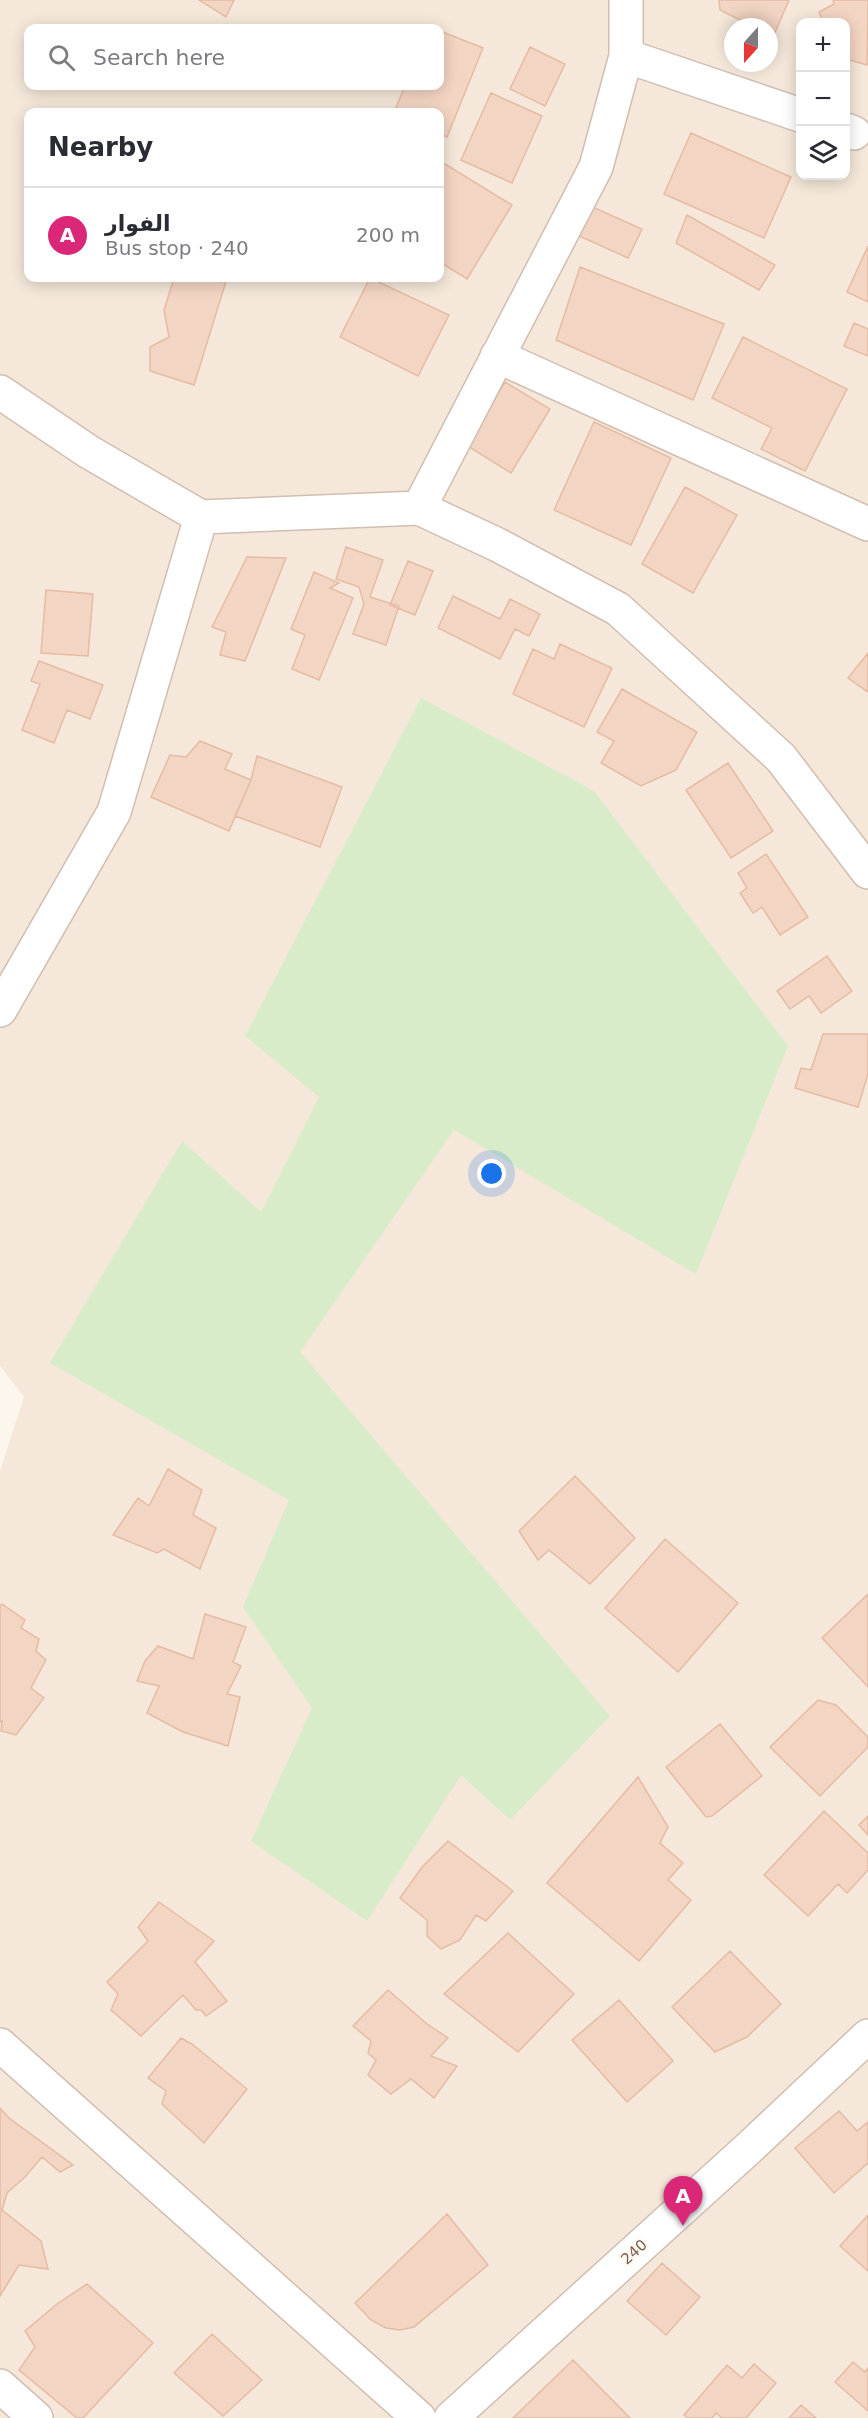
<!DOCTYPE html>
<html lang="en">
<head>
<meta charset="utf-8">
<style>
  :root { --surface:#fff; --page:#f2f2f3; --text:#2b2b33; --muted:#7c7c81; --line:#e1e1e2; --accent:#db2777 }
  body { margin:0; font-family:"DejaVu Sans",Cairo,sans-serif; background:var(--page); color:var(--text) }
  .controls { position:absolute; right:18px; top:18px; display:grid; overflow:hidden; border-radius:12px; box-shadow:0 3px 15px #0003 }
  .controls button { width:54px; height:54px; display:grid; place-items:center; padding:0; border:0; border-bottom:2px solid var(--line); background:var(--surface); color:var(--text); font:30px sans-serif }
  .compass { position:absolute; left:724px; top:18px; width:54px; height:54px; border-radius:50%; background:var(--surface); box-shadow:0 3px 15px #0003; rotate:201deg }
  .you { position:absolute; left:492px; top:1174px; width:21px; height:21px; margin:-15px; border:4px solid #fff; border-radius:50%; background:#1a73e8; box-shadow:0 0 0 9px #1a73e833 }
  .badge { display:grid; place-items:center; width:39px; height:39px; border-radius:50%; background:var(--accent); color:#fff; font-size:20px; font-weight:700 }
  .pin { position:absolute; translate:-50% -50px; filter:drop-shadow(0 2px 3px #0008) }
  .pin::after { content:''; position:absolute; top:32px; width:21px; height:18px; background:inherit; clip-path:polygon(0 0,100% 0,50% 100%) }
  .list { margin:0; padding:0; list-style:none }
  h2 { display:flex; justify-content:space-between; align-items:center; height:78px; margin:0; padding:0 24px; font-size:26px }
  h2 small { font-size:20px; font-weight:400; color:var(--muted) }
  .list li { display:grid; grid-template-columns:39px 1fr auto; gap:18px; align-items:center; box-sizing:border-box; height:96px; padding:0 24px; border-top:2px solid var(--line) }
  .list b { display:block; font-size:22px; white-space:nowrap }
  .list p { margin:0; font-size:20px; white-space:nowrap; color:var(--muted) }
  .list em { font-size:20px; font-style:normal; color:var(--muted) }
  .icon { flex:none; width:33px; height:33px; fill:none; stroke:currentColor; stroke-width:2; stroke-linecap:round; stroke-linejoin:round }
  .map { position:relative; flex:none; width:868px; height:2418px; overflow:hidden }
  .search { position:absolute; background:var(--surface); box-shadow:0 3px 15px #0003; left:24px; top:24px; width:420px; height:66px; display:flex; align-items:center; gap:15px; box-sizing:border-box; padding:0 21px; border-radius:12px; color:var(--muted); font-size:22px }
  .panel { position:absolute; background:var(--surface); box-shadow:0 3px 15px #0003; left:24px; top:108px; width:420px; height:174px; border-radius:12px }
  .map>svg:first-child { display:block }
  .residential { fill:#f5e8da; fill-rule:evenodd }
  .green { fill:#d8ecc9 }
  .building { fill:#f3d5c3; stroke:#e6bba3; stroke-width:1.5 }
  .lines { fill:none; stroke-linecap:round; stroke-linejoin:round }
  .minor-casing { stroke:#d1beb0; stroke-width:36 }
  .minor { stroke:#fff; stroke-width:33 }
  .labels { text-anchor:middle; dominant-baseline:central; stroke-width:6; stroke-linejoin:round; paint-order:stroke }
  .street-label { font-size:15px; fill:#7a5c4d; stroke:#fffaf3 }
</style>
</head>
<body>
<div class="map">
<svg width="868" height="2418" viewBox="0 0 868 2418">
  <rect width="100%" height="100%" fill="#fdf6ec"/>
  <path class="residential" d="M0 0H868V2418H0V1471L24 1397 0 1366ZM800 22H846V176H800ZM733 27H769V63H733ZM28 28H440V86H28ZM28 112H440V278H28Z"/>
  <path class="green" d="M421 698 594 791 788 1046 696 1274 454 1130 300 1352 610 1716 510 1820 461 1775 367 1921 251 1841 312 1708 243 1607 289 1500 50 1363 182 1141 261 1212 319 1097 245 1036Z"/>
  <path class="building" d="M199 0H234L226 17Z
    M719 0H789L773 37 769 35V27H754L720 10Z
    M833 0H868L867 65 846 59V22H824L819 12 834 4Z
    M440 31 483 48 447 137 440 134V112H394L405 86H440Z
    M530 47 565 64 545 106 510 89Z
    M491 93 542 116 512 183 461 160Z
    M691 133 791 177 764 238 664 194Z
    M440 161 512 205 467 279 440 262Z
    M588 205 642 229 628 258 575 234Z
    M687 215 775 265 759 290 676 243Z
    M868 246V302L847 292Z
    M580 267 724 324 693 400 556 340Z
    M174 278H227L194 385 150 371V347L169 337 164 310Z
    M370 278 449 315 418 376 340 337Z
    M854 323 868 329V356L844 346Z
    M743 337 847 389 805 471 761 449 772 428 712 398Z
    M505 382 550 409 511 473 466 445Z
    M594 422 671 458 631 545 554 510Z
    M685 487 737 515 693 593 642 564Z
    M346 547 383 560 370 597 399 606 386 645 353 634 364 604 359 587 336 579Z
    M247 557 286 558 245 661 220 655 226 632 212 627Z
    M408 561 433 571 415 615 390 605Z
    M314 572 339 583 330 588 353 598 319 680 292 669 305 635 291 629Z
    M46 590 93 594 88 656 41 653Z
    M453 596 500 619 510 599 540 614 529 636 515 629 500 659 438 628Z
    M560 644 612 668 584 727 513 694 533 649 554 659Z
    M868 653V692L848 678Z
    M39 661 103 685 90 719 67 710 54 743 22 730 40 684 31 681Z
    M622 689 697 732 676 770 641 786 601 763 614 741 597 732Z
    M200 741 232 754 225 769 251 780 229 831 151 797 170 755 186 757Z
    M257 756 342 787 320 847 235 816 251 780Z
    M728 763 773 831 731 858 686 790Z
    M766 854 808 917 780 935 762 907 753 913 740 893 747 888 738 873Z
    M827 956 852 991 821 1013 809 996 790 1009 777 991Z
    M823 1034H868V1074L858 1107 795 1088 801 1068 811 1070Z
    M168 1469 202 1490 193 1515 216 1528 200 1569 164 1549 157 1553 113 1535 138 1498 149 1506Z
    M575 1476 635 1538 590 1584 549 1550 538 1560 519 1531Z
    M665 1539 738 1603 678 1672 605 1608Z
    M868 1594V1687L822 1638Z
    M2 1604 25 1620 21 1628 39 1639 36 1651 46 1660 31 1688 44 1698 16 1735 1 1731 2 1721 0 1722V1606Z
    M205 1614 246 1627 233 1662 241 1666 227 1694 240 1697 228 1746 183 1732 147 1713 159 1686 137 1681 145 1661 158 1646 193 1659Z
    M818 1700 836 1705 868 1737V1747L820 1796 770 1747Z
    M720 1724 762 1776 712 1816 706 1817 666 1767Z
    M638 1777 668 1827 660 1843 683 1863 668 1880 691 1900 639 1961 547 1883Z
    M824 1811 868 1853V1870L847 1893 838 1884 808 1916 764 1875Z
    M868 1816V1835L859 1825Z
    M448 1841 513 1891 486 1921 476 1915 460 1940 441 1949 427 1936V1920L400 1898 422 1867Z
    M159 1902 214 1941 195 1962 227 2001 206 2016 201 2010H196L183 1995 141 2036 111 2010 118 1994 107 1982 148 1941 138 1927Z
    M508 1933 574 1994 518 2052 444 1994Z
    M730 1951 781 2004 747 2037 715 2052 672 2007Z
    M388 1990 427 2024 448 2038 431 2056 457 2066 434 2098 411 2079 391 2094 368 2075 376 2060 368 2053 371 2041 353 2026Z
    M619 2000 673 2061 627 2102 572 2040Z
    M181 2038 192 2044 247 2089 204 2143 162 2104 166 2091 148 2078Z
    M0 2108 9 2118 73 2165 60 2172 42 2157 25 2177 7 2193 2 2210 0 2208Z
    M839 2111 857 2131 868 2122V2163L834 2193 795 2148Z
    M2 2210 41 2241 48 2269 19 2265 0 2296V2212Z
    M447 2214 488 2265 414 2327 400 2330 386 2328 371 2320 355 2303Z
    M868 2215V2271L840 2246Z
    M662 2263 700 2297 666 2335 627 2301Z
    M87 2284 153 2343 83 2418H77L19 2370 35 2347 25 2331 57 2304Z
    M212 2334 262 2380 223 2416 174 2373Z
    M573 2360 630 2418H513Z
    M853 2362 865 2372 868 2368V2411L835 2382Z
    M754 2364 776 2383 746 2418H722L716 2413 712 2418H688L684 2415 727 2365 742 2378Z
    M801 2405 816 2418H789Z"/>
  <g class="lines">
    <g class="minor-casing">
      <path id="minor" d="M626 56 800 115
        M846 130 854 133
        M497 356 868 524
        M0 392 89 452 201 517
        M419 508 596 167 626 56V0
        M0 1010 114 812 201 517 419 508 498 545 618 609 781 758 868 872
        M0 2045 419 2418
        M0 2386 36 2418
        M451 2418 750 2147 868 2036"/>
    </g>
    <use href="#minor" class="minor"/>
  </g>
  <g class="labels">
    <g class="street-label">
      <text transform="translate(634 2252) rotate(-42)">240</text>
    </g>
  </g>
</svg>
<div class="controls">
<button>+</button>
<button>−</button>
<button><svg class="icon" aria-label="layers" viewBox="0 0 24 24"><path d="M12 4l9 5-9 5-9-5zM3 14l9 5 9-5"/></svg></button>
</div>
<svg class="compass" viewBox="-18 -18 36 36"><path d="M0-13l5 13h-10z" fill="#e53935"/><path d="M0 13l5-13h-10z" fill="#7c7c81"/></svg>
<div class="you"></div>
<div class="pin badge" style="left:683px;top:2226px">A</div>
<div class="search"><svg class="icon" aria-label="search" viewBox="0 0 24 24"><circle cx="10" cy="10" r="6"/><path d="M15 15l6 6"/></svg>Search here</div>
<section class="panel">
<h2>Nearby<small></small></h2>
<ul class="list">
<li><span class="badge">A</span><div><b>الفوار</b><p>Bus stop · 240</p></div><em>200 m</em></li>
</ul>
</section>
</div>
</body>
</html>
